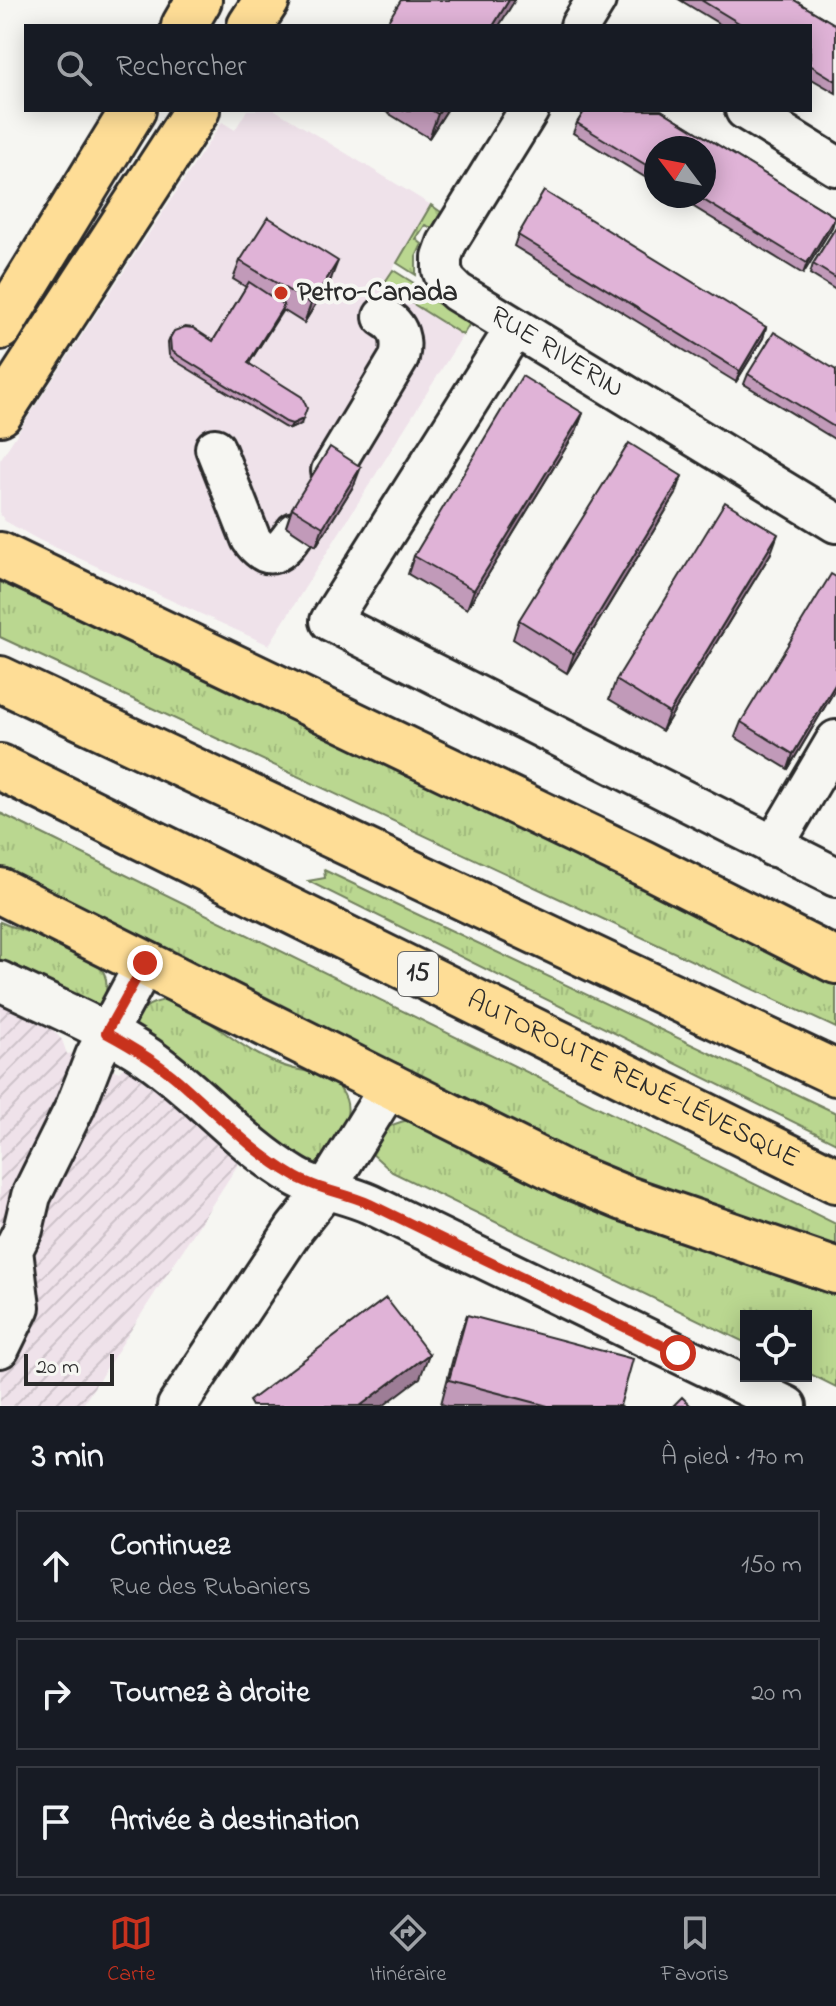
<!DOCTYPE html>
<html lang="fr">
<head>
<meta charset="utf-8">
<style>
  :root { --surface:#171b24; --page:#242831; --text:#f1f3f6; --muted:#9ea1a6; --line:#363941; --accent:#c8321e }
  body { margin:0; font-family:"Indie Flower",sans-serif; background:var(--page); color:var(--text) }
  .controls { position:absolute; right:24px; bottom:24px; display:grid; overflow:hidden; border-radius:0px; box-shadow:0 4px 20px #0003 }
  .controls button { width:72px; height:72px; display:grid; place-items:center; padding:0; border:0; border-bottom:2px solid var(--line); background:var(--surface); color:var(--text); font:40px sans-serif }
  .compass { position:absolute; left:644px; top:136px; width:72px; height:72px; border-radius:50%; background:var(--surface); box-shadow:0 4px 20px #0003; rotate:302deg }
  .scale { position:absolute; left:24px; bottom:20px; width:90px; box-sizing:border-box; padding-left:8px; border:4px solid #2b2b2b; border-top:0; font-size:22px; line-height:28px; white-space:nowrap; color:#2b2b2b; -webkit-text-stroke:6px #f6f6f2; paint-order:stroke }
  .stop { position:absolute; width:24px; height:24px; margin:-18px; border:6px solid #c8321e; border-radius:50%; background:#fff }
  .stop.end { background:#c8321e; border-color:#fff; box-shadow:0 2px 8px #0008 }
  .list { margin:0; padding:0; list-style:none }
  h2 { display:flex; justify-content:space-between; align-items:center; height:104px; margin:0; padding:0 32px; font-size:34px }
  h2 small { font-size:26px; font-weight:400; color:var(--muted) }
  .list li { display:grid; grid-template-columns:52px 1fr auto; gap:24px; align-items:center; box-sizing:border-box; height:112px; margin:0 16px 16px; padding:0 16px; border:2px solid var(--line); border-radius:0px }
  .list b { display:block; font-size:30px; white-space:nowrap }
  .list p { margin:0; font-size:26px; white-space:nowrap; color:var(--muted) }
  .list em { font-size:26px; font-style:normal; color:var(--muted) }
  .icon { flex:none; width:44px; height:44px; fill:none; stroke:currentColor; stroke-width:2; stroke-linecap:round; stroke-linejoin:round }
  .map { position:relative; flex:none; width:836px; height:1406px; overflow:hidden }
  .search { position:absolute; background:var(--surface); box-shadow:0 4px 20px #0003; left:24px; right:24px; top:24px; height:88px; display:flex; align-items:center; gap:20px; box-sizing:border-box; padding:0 28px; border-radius:0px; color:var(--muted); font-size:30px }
  .sheet { height:488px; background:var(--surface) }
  nav { display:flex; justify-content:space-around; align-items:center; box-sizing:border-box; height:112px; border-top:2px solid var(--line); background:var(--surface); font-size:22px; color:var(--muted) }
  nav a { display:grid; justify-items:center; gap:4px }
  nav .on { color:var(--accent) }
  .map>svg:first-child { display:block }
  .built { fill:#efe2ea }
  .industrial { fill:url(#industrial-furrows) }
  .grass { fill:url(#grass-tufts); stroke:#72815e; stroke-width:2 }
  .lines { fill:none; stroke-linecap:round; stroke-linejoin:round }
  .minor-casing { stroke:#2b2b2b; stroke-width:44 }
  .major-casing { stroke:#2b2b2b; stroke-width:50 }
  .highway-casing { stroke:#2b2b2b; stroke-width:50 }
  .minor { stroke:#f6f6f2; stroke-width:38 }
  .major { stroke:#fedd96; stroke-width:44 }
  .highway { stroke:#fedd96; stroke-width:44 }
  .wall { fill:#c19ab9; stroke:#2b2b2b; stroke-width:2 }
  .shaded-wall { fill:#9d7d96; stroke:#2b2b2b; stroke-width:2 }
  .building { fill:#e0b3d7; stroke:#2b2b2b; stroke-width:2 }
  .route { stroke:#c8321e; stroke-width:10 }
  .poi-dot { fill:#c8321e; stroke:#f6f6f2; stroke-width:3 }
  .labels { text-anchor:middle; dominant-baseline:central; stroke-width:8; stroke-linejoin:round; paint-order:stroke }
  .shield { fill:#f6f6f2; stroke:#686867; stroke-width:2 }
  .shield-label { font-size:26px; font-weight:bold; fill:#2b2b2b }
  .poi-label { font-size:28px; font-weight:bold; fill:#2b2b2b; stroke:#f6f6f2; text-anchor:start }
  .street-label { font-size:28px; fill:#2b2b2b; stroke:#f6f6f2 }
</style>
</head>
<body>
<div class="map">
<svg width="836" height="1406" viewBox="0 0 836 1406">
  <defs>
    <pattern id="industrial-furrows" width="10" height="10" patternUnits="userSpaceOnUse" patternTransform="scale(2)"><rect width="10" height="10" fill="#efe2ea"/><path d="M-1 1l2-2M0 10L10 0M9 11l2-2" fill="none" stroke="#cdc2c9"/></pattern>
    <pattern id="grass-tufts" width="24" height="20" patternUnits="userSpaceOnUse" patternTransform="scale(2)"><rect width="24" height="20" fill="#bad790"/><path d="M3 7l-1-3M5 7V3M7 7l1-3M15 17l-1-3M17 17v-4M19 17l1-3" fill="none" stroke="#a0b97c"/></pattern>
  </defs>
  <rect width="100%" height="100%" fill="#f6f6f2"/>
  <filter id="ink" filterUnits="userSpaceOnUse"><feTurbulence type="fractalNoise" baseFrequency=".0125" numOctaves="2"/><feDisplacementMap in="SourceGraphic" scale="16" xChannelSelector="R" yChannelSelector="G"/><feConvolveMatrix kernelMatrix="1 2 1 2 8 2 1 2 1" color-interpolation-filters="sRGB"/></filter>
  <g filter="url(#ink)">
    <path class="built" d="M247 110H275L431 205 383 285 463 335 269 645 39 540 5 521 0 514V460L222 122 235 130Z"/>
    <path class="industrial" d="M0 1003 52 1029 62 1040 67 1054 76 1053 119 1072 125 1066 135 1069 173 1097 216 1144 239 1163 82 1406H0Z"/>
    <path class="grass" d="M431 205 441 212 432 228 425 225 416 239 422 244 416 257V275L397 263Z
      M393 270 420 287 432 300 470 323 463 335 383 285Z
      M0 578 836 978V1028L0 637Z
      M0 813 836 1224V1249L583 1161 0 872Z
      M324 870 836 1113V1143L308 881 325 878Z
      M0 922C23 932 82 948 98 964 109 976 108 991 102 1005L94 1007 77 994 59 997 0 966Z
      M171 999C201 1012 229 1039 259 1055 272 1062 290 1069 305 1071 311 1073 318 1072 323 1074 331 1076 336 1083 341 1090 360 1116 334 1143 319 1165L312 1168 131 1031C141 1008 145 1003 171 999Z
      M409 1120 836 1290V1387L806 1372V1316H746V1343L392 1172 370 1152C377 1131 389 1124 409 1120Z"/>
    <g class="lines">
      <g class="minor-casing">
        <g id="minor">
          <path d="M580 26 596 0"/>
          <path id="s1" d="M529 110 447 243 442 257V270L446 281 457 292 836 523"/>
          <path d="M745 110 836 166"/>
          <path d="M515 328 330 621 836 877"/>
          <path d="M215 448 251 539C269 564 280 553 295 532"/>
          <path d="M331 471 399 358C403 341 400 326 383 317"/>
          <path d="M773 847 836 740"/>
          <path d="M0 981C49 1005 102 1026 148 1057 200 1093 240 1144 296 1177 318 1190 346 1193 370 1204L787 1406"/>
          <path d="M0 1348 20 1307 13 1250 23 1230 31 1196 75 1107 95 1056 145 963"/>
          <path d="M177 1406 295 1228 326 1189 390 1086"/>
        </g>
      </g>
      <g class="major-casing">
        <path id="major" d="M184 26 199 0
          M250 26 267 0
          M0 327 133 110
          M0 413 197 110
          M0 891 390 1086"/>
      </g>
      <g class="highway-casing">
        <g id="highway">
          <path d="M0 555 643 863 836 961"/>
          <path d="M0 679 836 1073"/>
          <path id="s2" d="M0 767 836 1180"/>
          <path d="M390 1086 568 1175 624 1198 836 1271"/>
        </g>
      </g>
      <use href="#minor" class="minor"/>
      <use href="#major" class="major"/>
      <use href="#highway" class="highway"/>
    </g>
    <path class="wall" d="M680 0H794L836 25V93L810 78V26H723Z
      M383 110H447L429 138Z
      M585 110H661L835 217 832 227 803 274 676 196H704V148H656V184L573 133 577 123Z
      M836 227V290L810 274 813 264Z
      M518 235 766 327 763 338 736 382 514 246Z
      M240 261 331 279 304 323 283 310 249 363 301 424 290 429 284 427 174 360 169 355 168 343 170 338 213 341 246 287 233 279Z
      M836 370V440L744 384 748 374Z
      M583 413 576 431 467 609 408 574 414 556Z
      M354 485 316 546 286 526 292 508Z
      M676 494 567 673 513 639 519 620Z
      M771 553 662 731 609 699 616 680Z
      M836 688 788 769 735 737 741 722Z
      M467 1315 620 1406H448L441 1404 458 1339Z"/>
    <path class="shaded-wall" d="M509 0H515L499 26H493Z
      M441 110H447L429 138 438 114Z
      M835 217 832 227 803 274 807 263Z
      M338 261 331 279 304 323 311 304Z
      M284 305 282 310 246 368 248 363Z
      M766 327 763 338 736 382 740 371Z
      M583 413 576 431 467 609 474 590Z
      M303 419 301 424 290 429 292 424Z
      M361 467 354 485 316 546 323 527Z
      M682 476 676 494 567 673 574 654Z
      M778 534 771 553 662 731 669 713Z
      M836 683V688L788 769 793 754Z
      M429 1354 420 1378 383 1406H360Z"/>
    <path class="building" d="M401 0H509L493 26H385Z
      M701 0H794L836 25V81L810 65V26H744Z
      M431 110H441L438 114Z
      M585 110H661L835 217 807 263 697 196H704V148H656V171L577 123Z
      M544 191 766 327 740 371 518 235Z
      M268 217 338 261 311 304 240 261Z
      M836 227V278L813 264Z
      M249 282 284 305 248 363 302 397 307 408 303 419 292 424 286 422 176 354 171 350 170 338 174 331 185 327 193 328 213 341Z
      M774 332 836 370V428L748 374Z
      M522 376 583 413 474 590 414 556Z
      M629 443 682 476 574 654 519 620Z
      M330 447 361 467 323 527 292 508Z
      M725 502 778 534 669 713 616 680Z
      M831 574 836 577V683L793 754 741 722Z
      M386 1298 429 1354 360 1406H252L249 1401Z
      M467 1315 633 1359 620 1406H548L449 1380Z
      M682 1397 691 1406H673Z"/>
  </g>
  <g class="lines" filter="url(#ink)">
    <path class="route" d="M145 963 106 1033C132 1047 156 1061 178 1080 217 1114 251 1151 296 1177 319 1190 346 1193 370 1204L678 1353"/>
  </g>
  <circle class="poi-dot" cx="281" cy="293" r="8"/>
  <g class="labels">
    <rect class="shield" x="398" y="952" width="40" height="44" rx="6"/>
    <g class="shield-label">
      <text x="418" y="974">15</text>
    </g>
    <g class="poi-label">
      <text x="297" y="293">Petro-Canada</text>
    </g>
    <g class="street-label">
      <text stroke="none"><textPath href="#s1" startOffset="328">RUE RIVERIN</textPath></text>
      <text stroke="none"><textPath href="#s2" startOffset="706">AUTOROUTE RENÉ-LÉVESQUE</textPath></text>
    </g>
  </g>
</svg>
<div class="controls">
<button><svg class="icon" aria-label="locate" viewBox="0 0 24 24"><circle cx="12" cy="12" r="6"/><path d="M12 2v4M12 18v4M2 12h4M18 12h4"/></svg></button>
</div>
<svg class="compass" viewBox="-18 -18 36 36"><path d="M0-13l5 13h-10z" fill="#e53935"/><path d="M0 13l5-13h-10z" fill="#9ea1a6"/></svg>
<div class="scale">20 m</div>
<div class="stop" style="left:678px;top:1353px"></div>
<div class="stop end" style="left:145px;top:963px"></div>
<div class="search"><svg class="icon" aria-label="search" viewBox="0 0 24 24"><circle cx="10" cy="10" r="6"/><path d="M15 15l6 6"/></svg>Rechercher</div>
</div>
<section class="sheet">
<h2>3 min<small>À pied · 170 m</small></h2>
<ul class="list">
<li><svg class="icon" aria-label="ahead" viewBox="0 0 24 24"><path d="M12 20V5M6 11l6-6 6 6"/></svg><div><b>Continuez</b><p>Rue des Rubaniers</p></div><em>150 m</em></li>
<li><svg class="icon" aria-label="right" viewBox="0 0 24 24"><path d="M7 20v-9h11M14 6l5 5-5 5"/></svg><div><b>Tournez à droite</b></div><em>20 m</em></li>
<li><svg class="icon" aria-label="arrive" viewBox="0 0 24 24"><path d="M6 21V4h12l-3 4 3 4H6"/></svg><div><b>Arrivée à destination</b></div></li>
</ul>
</section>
<nav>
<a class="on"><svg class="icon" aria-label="map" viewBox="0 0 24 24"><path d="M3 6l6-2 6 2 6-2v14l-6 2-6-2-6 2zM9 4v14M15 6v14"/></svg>Carte</a>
<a><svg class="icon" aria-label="directions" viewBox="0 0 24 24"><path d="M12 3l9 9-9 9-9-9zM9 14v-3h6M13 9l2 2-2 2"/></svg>Itinéraire</a>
<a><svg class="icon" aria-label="saved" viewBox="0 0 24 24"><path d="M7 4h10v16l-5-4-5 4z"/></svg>Favoris</a>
</nav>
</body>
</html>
